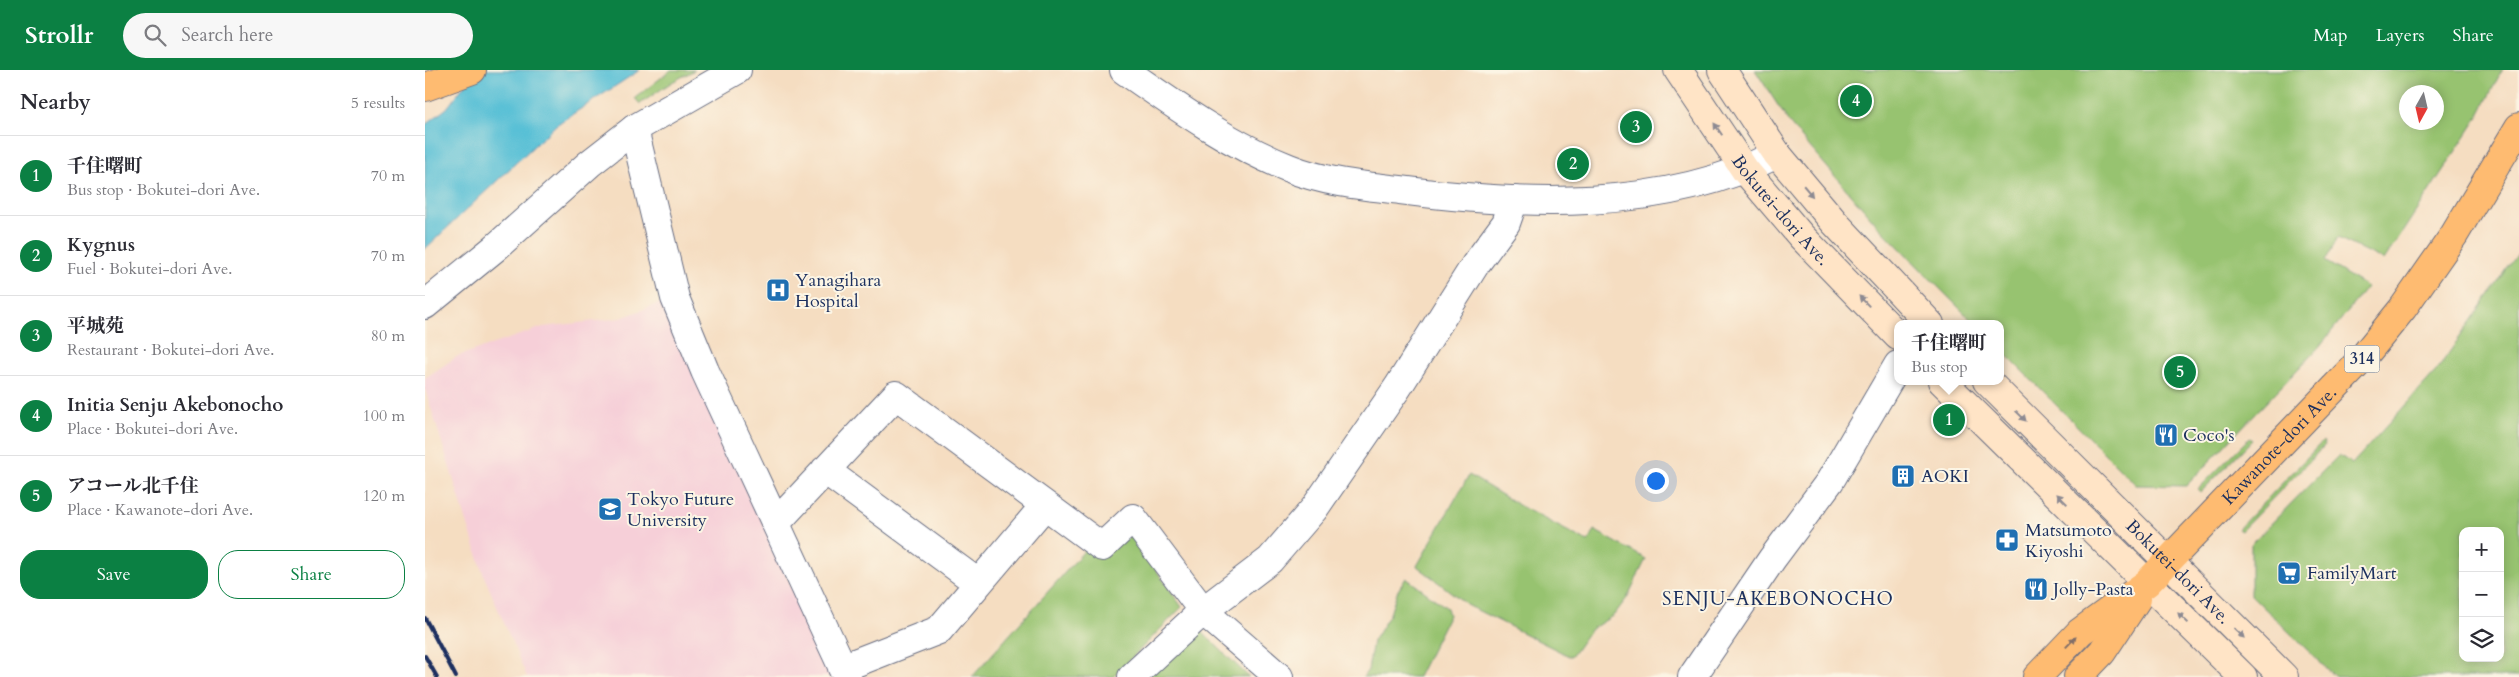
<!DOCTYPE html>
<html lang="en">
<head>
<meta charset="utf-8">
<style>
  :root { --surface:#fff; --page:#f7f7f7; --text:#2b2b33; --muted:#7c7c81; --line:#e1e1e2; --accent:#0b8043 }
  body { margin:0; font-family:Cardo,"Noto Serif JP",serif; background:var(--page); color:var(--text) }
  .controls { position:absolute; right:15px; bottom:15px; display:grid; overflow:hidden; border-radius:10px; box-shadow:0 2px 12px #0003 }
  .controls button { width:45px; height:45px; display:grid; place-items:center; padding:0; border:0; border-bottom:1px solid var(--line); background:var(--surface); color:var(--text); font:25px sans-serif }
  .compass { position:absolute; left:1974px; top:15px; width:45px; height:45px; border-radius:50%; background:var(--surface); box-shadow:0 2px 12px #0003; rotate:188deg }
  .you { position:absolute; left:1230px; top:410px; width:18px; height:18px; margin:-12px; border:4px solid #fff; border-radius:50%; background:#1a73e8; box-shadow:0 0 0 8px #1a73e833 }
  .badge { display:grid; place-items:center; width:32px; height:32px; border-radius:50%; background:var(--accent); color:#fff; font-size:16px; font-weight:700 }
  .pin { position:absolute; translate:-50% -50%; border:2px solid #fff; box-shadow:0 1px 5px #0006 }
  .popup { position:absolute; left:1469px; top:250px; width:110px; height:65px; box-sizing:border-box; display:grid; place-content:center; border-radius:10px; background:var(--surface); filter:drop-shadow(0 1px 4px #0005); font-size:16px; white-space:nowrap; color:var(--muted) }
  .popup b { font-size:19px; color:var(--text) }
  .popup::after { content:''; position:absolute; left:50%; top:100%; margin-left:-10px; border:10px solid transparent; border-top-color:var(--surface) }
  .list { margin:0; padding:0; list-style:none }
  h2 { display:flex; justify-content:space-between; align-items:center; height:65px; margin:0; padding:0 20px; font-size:21px }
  h2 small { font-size:16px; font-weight:400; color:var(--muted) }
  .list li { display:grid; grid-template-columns:32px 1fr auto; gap:15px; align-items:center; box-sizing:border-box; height:80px; padding:0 20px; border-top:1px solid var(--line) }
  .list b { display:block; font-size:19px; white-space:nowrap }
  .list p { margin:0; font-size:16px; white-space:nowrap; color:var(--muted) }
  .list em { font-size:16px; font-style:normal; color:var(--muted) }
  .actions { display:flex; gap:10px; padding:15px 20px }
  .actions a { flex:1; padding:11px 0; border:1px solid var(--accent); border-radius:20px; text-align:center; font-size:18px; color:var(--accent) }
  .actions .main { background:var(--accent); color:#fff }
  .icon { flex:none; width:28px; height:28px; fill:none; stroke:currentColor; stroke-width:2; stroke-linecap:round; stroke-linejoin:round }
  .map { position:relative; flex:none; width:2094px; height:607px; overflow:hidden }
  header { display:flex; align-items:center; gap:30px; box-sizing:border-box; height:70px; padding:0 25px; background:var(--accent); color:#fff }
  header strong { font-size:24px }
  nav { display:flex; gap:28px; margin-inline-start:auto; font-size:18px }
  .search { width:350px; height:45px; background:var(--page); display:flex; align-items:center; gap:12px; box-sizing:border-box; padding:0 18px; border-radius:28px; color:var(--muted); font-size:19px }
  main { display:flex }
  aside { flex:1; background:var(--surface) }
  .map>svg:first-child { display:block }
  .built { fill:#f6cfd8 }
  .green { fill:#97c370; stroke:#597967; fill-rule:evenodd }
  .water { fill:#59c0d6; stroke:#3a789a }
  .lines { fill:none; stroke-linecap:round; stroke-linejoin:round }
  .minor-casing { stroke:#676c81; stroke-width:30 }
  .tertiary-casing { stroke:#676c81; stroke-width:30 }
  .secondary-casing { stroke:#676c81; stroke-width:30 }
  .primary-casing { stroke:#676c81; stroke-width:30 }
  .motorway-casing { stroke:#676c81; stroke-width:30 }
  .minor { stroke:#fff; stroke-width:28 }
  .tertiary { stroke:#fff; stroke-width:28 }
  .secondary { stroke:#ffe4c6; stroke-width:28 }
  .primary { stroke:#febb71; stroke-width:28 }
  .motorway { stroke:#febb71; stroke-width:28 }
  .rail { stroke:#1b2f5e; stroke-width:4 }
  .oneway { fill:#8d8a92 }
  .oneway2 { fill:#816e67 }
  .labels { text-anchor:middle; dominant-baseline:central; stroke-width:4; stroke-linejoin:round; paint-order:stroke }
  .shield { fill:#fcf5e5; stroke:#5e6a86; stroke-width:1 }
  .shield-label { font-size:16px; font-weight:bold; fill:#1b2f5e }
  .street-label { font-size:18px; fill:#1b2f5e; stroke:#fcf5e5 }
  .poi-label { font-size:18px; fill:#1b2f5e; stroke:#fcf5e5; text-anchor:start }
  .neighbourhood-label { font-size:19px; letter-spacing:1px; fill:#1b2f5e; stroke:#fcf5e5 }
</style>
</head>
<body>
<header>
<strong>Strollr</strong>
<div class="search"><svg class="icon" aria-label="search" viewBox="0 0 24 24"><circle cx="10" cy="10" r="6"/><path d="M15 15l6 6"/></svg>Search here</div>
<nav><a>Map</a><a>Layers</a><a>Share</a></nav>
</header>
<main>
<aside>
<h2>Nearby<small>5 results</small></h2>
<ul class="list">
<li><span class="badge">1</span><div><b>千住曙町</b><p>Bus stop · Bokutei-dori Ave.</p></div><em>70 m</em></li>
<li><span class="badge">2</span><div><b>Kygnus</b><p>Fuel · Bokutei-dori Ave.</p></div><em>70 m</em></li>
<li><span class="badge">3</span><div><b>平城苑</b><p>Restaurant · Bokutei-dori Ave.</p></div><em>80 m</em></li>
<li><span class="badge">4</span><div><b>Initia Senju Akebonocho</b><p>Place · Bokutei-dori Ave.</p></div><em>100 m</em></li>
<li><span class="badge">5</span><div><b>アコール北千住</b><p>Place · Kawanote-dori Ave.</p></div><em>120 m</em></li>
</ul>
<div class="actions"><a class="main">Save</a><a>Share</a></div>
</aside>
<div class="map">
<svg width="2094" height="607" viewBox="0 0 2094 607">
  <rect width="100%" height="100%" fill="#fcf5e5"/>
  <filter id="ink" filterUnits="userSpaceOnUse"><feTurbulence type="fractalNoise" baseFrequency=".02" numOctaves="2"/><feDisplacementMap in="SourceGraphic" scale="10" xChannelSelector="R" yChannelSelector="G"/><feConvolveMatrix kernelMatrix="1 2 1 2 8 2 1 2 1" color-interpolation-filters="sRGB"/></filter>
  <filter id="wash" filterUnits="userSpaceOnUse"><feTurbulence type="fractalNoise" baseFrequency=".0096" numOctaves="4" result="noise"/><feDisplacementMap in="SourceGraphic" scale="20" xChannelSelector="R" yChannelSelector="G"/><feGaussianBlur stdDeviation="1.12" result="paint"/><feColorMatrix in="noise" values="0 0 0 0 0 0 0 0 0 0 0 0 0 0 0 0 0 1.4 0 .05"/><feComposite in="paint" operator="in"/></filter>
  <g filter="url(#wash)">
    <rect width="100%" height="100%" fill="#f5ddc1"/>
    <path class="built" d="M240 231 406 607H102L59 506 0 319V308L33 286 118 257 196 248Z"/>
    <path class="green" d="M246 0H270L247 12 215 34 210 28Z
      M1330 0H2077L2053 47 1959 190 1913 168 1900 191 1942 217 1894 277 1761 416 1711 415 1575 279V254H1550L1452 155 1365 54ZM2012 22V52H1982V22Z
      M2094 182V607H1910L1826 525V474L1914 385 1927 394 2012 300ZM2038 461H2075V588H2038Z
      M1824 368 1827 370 1776 422 1773 419Z
      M1898 371 1900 375 1816 461 1813 459Z
      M1044 405 1097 437 1163 472 1169 460 1221 489 1202 528 1189 545 1165 560 1146 587 1044 536 992 496Z
      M695 466 709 468 757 537 688 607H547L660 480Z
      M981 508 1022 538 1024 545 993 607H938L943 600 948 571 965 544 972 522Z
      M776 561 824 607H729L724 603Z"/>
    <path class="water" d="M51 0H215L131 55 0 179V55L22 38Z"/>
  </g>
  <g filter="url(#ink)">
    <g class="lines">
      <g class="minor-casing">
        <path id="minor" d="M209 59 250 228 280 301 422 607
          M400 400 553 513
          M351 453 471 325 677 477 708 448 778 541 854 607
          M417 598 514 560 620 435
          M707 607 778 541 845 490 889 439 973 317 1050 195 1081 153 1089 130
          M1267 607 1347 489 1405 411 1473 295"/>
      </g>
      <g class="tertiary-casing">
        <path id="tertiary" d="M699 0C752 37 804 74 864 98 898 112 939 116 975 120 1098 136 1239 142 1352 84
          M0 235 70 178 164 94 209 59 312 0"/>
      </g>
      <g class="secondary-casing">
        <g id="secondary">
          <path id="s1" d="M1253 0 1320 100 1376 166 1473 266"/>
          <path d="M1297 0 1352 84 1410 153 1505 254"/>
          <path d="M1517 311 1818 607"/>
          <path id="s2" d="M1562 311 1859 607"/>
        </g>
      </g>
      <g class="primary-casing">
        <g id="primary">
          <path id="s3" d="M1612 607 1655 562 1722 513 1935 291 1978 238 2029 165 2094 57"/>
          <path d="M1653 607 1677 582 1712 529"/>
        </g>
      </g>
      <g class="motorway-casing">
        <path id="motorway" d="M0 17 47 0"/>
      </g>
      <use href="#minor" class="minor"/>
      <use href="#tertiary" class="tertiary"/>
      <use href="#secondary" class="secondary"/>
      <use href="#primary" class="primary"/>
      <use href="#motorway" class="motorway"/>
      <path class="rail" d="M0 548 31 607
        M0 586 12 607"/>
    </g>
    <defs><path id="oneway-solid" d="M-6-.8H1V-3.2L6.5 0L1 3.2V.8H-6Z" transform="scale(1.25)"/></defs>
    <g class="oneway">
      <use href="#oneway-solid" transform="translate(1293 59) rotate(-124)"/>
      <use href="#oneway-solid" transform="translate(1383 121) rotate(50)"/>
      <use href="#oneway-solid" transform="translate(1439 231) rotate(-134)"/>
      <use href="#oneway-solid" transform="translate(1596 346) rotate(45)"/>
      <use href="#oneway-solid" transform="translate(1637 429) rotate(-135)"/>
      <use href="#oneway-solid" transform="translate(1758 548) rotate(-136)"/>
      <use href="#oneway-solid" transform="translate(1814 563) rotate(44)"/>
    </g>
    <use class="oneway2" href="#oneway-solid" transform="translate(1646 572) rotate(-46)"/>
  </g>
  <defs>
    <g id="hospital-square" transform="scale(1.25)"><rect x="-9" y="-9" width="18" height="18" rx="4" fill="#1f6fb2" stroke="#fcf5e5"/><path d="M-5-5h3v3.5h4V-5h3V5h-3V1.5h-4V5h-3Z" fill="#fff"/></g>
    <g id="restaurant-square" transform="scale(1.25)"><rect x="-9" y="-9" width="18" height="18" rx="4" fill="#1f6fb2" stroke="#fcf5e5"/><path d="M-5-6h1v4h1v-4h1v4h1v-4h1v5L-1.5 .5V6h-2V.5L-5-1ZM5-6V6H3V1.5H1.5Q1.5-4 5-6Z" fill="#fff"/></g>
    <g id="building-square" transform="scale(1.25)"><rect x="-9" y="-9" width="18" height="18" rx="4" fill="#1f6fb2" stroke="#fcf5e5"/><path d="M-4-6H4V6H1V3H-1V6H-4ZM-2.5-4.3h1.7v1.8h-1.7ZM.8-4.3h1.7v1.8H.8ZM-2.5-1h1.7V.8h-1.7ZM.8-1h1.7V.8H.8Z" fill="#fff"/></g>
    <g id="university-square" transform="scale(1.25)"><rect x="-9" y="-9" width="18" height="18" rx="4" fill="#1f6fb2" stroke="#fcf5e5"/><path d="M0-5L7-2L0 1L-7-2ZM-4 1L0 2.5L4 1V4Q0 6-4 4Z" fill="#fff"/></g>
    <g id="pharmacy-square" transform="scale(1.25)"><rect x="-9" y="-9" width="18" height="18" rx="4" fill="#1f6fb2" stroke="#fcf5e5"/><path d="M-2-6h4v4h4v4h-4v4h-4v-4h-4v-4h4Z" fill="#fff"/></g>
    <g id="supermarket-square" transform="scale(1.25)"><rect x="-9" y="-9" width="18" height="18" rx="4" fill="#1f6fb2" stroke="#fcf5e5"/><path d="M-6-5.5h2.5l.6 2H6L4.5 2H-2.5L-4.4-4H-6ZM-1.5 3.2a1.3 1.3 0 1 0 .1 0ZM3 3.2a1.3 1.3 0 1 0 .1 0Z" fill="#fff"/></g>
  </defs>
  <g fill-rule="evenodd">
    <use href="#hospital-square" x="353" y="220"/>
    <use href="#restaurant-square" x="1741" y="365"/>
    <use href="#building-square" x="1478" y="406"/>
    <use href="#university-square" x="185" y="439"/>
    <use href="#pharmacy-square" x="1582" y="470"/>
    <use href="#supermarket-square" x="1864" y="503"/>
    <use href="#restaurant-square" x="1611" y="519"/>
  </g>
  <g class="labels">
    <rect class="shield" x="1919.5" y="275.5" width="35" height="27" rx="4"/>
    <g class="shield-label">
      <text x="1937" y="289">314</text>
    </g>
    <g class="street-label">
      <text stroke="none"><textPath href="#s1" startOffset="174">Bokutei-dori Ave.</textPath></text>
      <text stroke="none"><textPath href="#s3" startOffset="336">Kawanote-dori Ave.</textPath></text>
      <text stroke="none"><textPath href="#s2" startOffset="270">Bokutei-dori Ave.</textPath></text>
    </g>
    <g class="poi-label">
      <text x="370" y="210">Yanagihara<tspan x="370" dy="21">Hospital</tspan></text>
      <text x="1758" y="365">Coco's</text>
      <text x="1496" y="406">AOKI</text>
      <text x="202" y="429">Tokyo Future<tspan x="202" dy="21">University</tspan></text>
      <text x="1600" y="460">Matsumoto<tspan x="1600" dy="21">Kiyoshi</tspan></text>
      <text x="1882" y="503">FamilyMart</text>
      <text x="1628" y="519">Jolly-Pasta</text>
    </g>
    <g class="neighbourhood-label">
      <text x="1353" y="529">SENJU-AKEBONOCHO</text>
    </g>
  </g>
</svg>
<div class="controls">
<button>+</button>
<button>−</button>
<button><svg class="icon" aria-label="layers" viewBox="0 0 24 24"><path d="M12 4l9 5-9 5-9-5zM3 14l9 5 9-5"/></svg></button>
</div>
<svg class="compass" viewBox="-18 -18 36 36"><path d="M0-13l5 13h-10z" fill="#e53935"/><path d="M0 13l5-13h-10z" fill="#7c7c81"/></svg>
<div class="you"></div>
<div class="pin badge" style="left:1524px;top:350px">1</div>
<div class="popup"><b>千住曙町</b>Bus stop</div>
<div class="pin badge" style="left:1148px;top:94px">2</div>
<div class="pin badge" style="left:1211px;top:57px">3</div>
<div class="pin badge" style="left:1431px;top:31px">4</div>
<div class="pin badge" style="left:1755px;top:302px">5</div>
</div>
</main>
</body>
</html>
